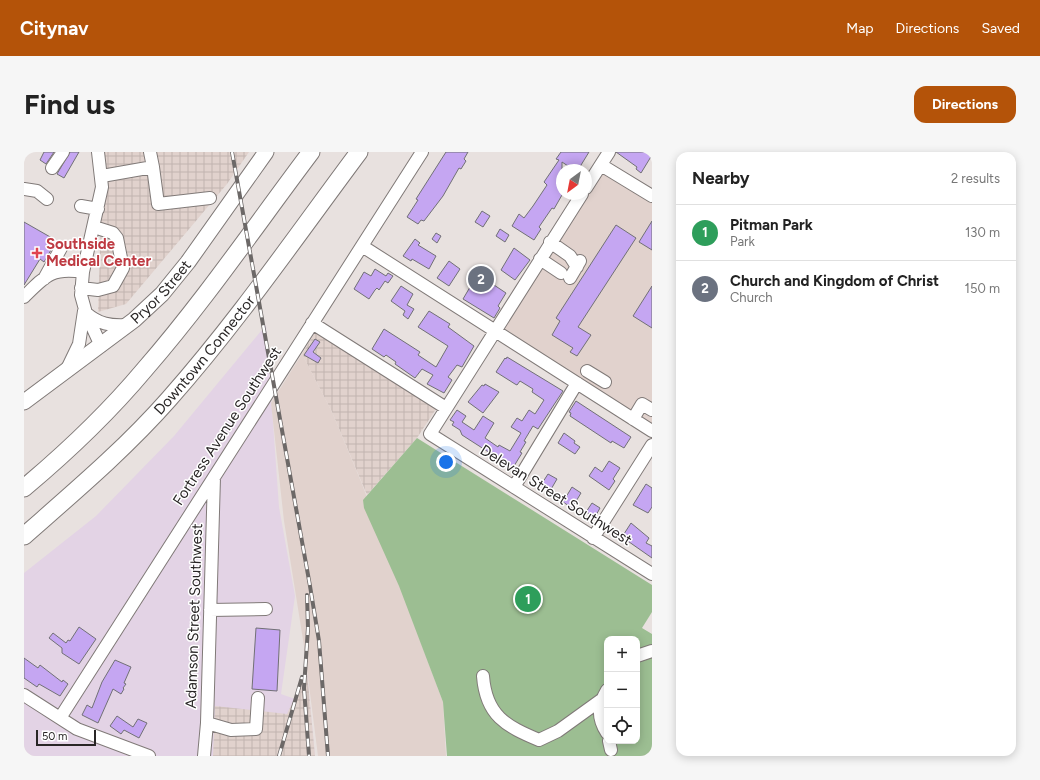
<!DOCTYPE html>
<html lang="en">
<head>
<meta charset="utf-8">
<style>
  :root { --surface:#fff; --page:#f6f6f6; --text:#222; --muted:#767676; --line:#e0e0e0; --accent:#b45309 }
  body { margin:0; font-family:Figtree,sans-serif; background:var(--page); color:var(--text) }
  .controls { position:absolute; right:12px; bottom:12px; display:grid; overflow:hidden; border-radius:8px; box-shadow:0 2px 10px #0003 }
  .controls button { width:36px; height:36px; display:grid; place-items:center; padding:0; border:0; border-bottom:1px solid var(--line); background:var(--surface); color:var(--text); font:20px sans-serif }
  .compass { position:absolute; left:532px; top:12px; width:36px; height:36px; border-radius:50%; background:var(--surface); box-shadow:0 2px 10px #0003; rotate:212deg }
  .scale { position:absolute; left:12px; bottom:10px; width:60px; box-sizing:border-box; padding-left:4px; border:2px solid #292626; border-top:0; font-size:11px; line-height:14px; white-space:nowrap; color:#292626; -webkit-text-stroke:3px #fff; paint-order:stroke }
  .you { position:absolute; left:422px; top:310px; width:14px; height:14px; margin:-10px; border:3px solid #fff; border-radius:50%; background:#1a73e8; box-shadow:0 0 0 6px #1a73e833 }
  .badge { display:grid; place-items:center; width:26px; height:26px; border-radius:50%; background:var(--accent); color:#fff; font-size:13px; font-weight:700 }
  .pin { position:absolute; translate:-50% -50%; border:2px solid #fff; box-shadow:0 1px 4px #0006 }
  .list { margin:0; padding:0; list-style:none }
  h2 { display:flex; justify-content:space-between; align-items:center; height:52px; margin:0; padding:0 16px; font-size:17px }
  h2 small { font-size:13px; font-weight:400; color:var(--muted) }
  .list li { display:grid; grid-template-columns:26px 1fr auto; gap:12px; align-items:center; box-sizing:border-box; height:56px; padding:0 16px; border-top:1px solid var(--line) }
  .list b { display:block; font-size:15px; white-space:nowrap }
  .list p { margin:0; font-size:13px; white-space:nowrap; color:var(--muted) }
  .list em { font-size:13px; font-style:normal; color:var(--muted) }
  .icon { flex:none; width:22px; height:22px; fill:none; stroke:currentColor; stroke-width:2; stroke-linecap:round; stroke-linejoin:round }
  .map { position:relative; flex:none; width:628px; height:604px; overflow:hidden; border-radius:12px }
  header { display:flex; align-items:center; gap:24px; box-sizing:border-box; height:56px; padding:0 20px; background:var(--accent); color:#fff }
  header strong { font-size:19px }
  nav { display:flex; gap:22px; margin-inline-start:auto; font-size:14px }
  .intro { display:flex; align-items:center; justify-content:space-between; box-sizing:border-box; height:96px; padding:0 24px }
  h1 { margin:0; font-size:28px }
  .button { padding:10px 18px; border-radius:12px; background:var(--accent); color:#fff; font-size:14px; font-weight:700 }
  main { display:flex; gap:24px; padding:0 24px }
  aside { flex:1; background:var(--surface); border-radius:12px; box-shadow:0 2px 10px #0003 }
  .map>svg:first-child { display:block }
  .commercial { fill:#e3d3e5 }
  .industrial { fill:url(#industrial-grid) }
  .built { fill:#e1d2cd }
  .park { fill:#9cbe92; fill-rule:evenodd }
  .building { fill:#c5a6f2; stroke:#717075 }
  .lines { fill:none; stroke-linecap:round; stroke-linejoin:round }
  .minor-casing { stroke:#807a78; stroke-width:14 }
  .major-casing { stroke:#807a78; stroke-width:17 }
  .highway-casing { stroke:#807a78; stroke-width:19 }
  .minor { stroke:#fff; stroke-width:12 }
  .major { stroke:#fff; stroke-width:15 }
  .highway { stroke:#fff; stroke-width:17 }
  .rail-casing { stroke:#6c6867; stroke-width:4 }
  .rail { stroke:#fff; stroke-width:2.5; stroke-dasharray:8; stroke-linecap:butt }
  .health-dot { fill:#e0444e; stroke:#fff; stroke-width:1.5 }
  .labels { text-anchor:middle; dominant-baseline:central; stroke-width:3; stroke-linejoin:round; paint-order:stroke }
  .health-label { font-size:15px; font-weight:bold; fill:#be3a42; stroke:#fff; text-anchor:start }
  .street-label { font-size:15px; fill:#292626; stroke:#fff }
</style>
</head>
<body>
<header>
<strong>Citynav</strong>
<nav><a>Map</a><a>Directions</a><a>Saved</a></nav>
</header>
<div class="intro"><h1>Find us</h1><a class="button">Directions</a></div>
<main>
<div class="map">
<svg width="628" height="604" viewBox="0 0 628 604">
  <defs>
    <pattern id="industrial-grid" width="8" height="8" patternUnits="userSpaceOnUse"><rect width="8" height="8" fill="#e1d2cd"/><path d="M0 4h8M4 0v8" fill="none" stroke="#c1b4b0"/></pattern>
  </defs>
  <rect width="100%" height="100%" fill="#e8e1df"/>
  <path class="commercial" d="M242 173 255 355 271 444 257 542 271 547 283 520 291 604H0V421L72 364 150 284Z"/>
  <path class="industrial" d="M74 0H225L203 32 102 152 74 160 78 35Z
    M292 179 412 257 393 286 343 343 308 260 278 202Z
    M283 520 291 604H189L191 554 263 562Z"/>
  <path class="built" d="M576 17 628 49V277L474 172Z
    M278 202 308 260 338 332 419 550 422 604H294L280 494 260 369 247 251Z"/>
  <path class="park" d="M393 286 628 433V460L618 476 628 482V604H423L419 550 375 434 340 356 339 348ZM583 487H613V589H583Z"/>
  <path class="building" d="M20 0H30L22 12 16 8Z
    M46 0H55L40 26 33 22Z
    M422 0H444L440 7 442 9 437 17 435 16 419 44 400 69 397 68 394 72 383 65 394 48 392 47Z
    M537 0H565L554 18H550L538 10V43L530 57 528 56 515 75 517 77 510 88 488 74 495 62 500 66 509 54 523 33 520 30 535 8 532 7Z
    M592 0H623L628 3 617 21 612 17 613 15Z
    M458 59 466 64 459 75 451 70Z
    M628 69V98L615 90Z
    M0 70 28 86 29 89 27 98 20 110 16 107 0 133Z
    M592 73 612 86 554 175 567 183 553 204 546 200 549 196 528 183 536 169 532 166Z
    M476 77 485 83 481 90 472 84Z
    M412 81 417 84 413 91 408 87Z
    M391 87 396 91 394 93 412 104 405 117 388 107 387 109 379 104Z
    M490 96 506 108 491 128 477 118Z
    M425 109 436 117 425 134 413 126Z
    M351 117 362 124 364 121 369 124 364 131 361 129 355 138 353 136 351 138 345 147 330 137 340 120 347 124Z
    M449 130 463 137 467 131 482 141 474 154 476 156 470 166 439 147Z
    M377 134 389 142 383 153 390 157 384 167 379 163 381 159 367 149Z
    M628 134V176L609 164Z
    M405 159 426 172 424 175 450 194 438 215 433 213 424 225 428 228 420 241 403 232 409 223 398 217 391 226 371 212 372 210 362 203 360 205 348 197 360 177 396 200 394 203 412 215 424 194 394 175Z
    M291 187 296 190 289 200 297 206 294 211 280 203Z
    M483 205 539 239 514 277 509 274 500 289 502 290 496 300 498 301 487 319 478 313 480 310 438 283 436 278 428 273 430 270 426 268 433 258 442 264 438 270 450 278 459 264 470 271 461 286 474 295 475 293 486 299 497 281 487 275 493 266 498 269 505 258 511 262 520 248 508 240 509 237 496 229 493 233 491 232 472 220 481 206 482 207Z
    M461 232 475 240 459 261 444 250 458 233 460 234Z
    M552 249 607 285 600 296 588 289 587 291 546 264 547 261 545 260Z
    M540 281 551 289 550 291 556 295 551 302 534 291Z
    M585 309 596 316 589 327 591 329 585 338 565 324 571 315 578 320Z
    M524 322 533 327 526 339 517 333Z
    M622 332 628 336V355L624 361 609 353Z
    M548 335 557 341 548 356 539 350Z
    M568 351 576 356 571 365 562 360Z
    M607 371 625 386 622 391 628 394V406L598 385Z
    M55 475 72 487 55 512 38 501V496L25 486 29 481 42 491 44 488 46 489Z
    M232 476 256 478 253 539 228 537Z
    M0 506 14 516 16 513 38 530 39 528 44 532 36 544 15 532 13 535 0 526Z
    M91 508 107 515 100 531 102 532 99 536 100 537 97 542 89 537 74 571 58 563 63 553 68 556 78 530Z
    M93 564 109 575 114 567 123 571 115 586 100 578 97 582 86 574Z"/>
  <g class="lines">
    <g class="minor-casing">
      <path id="minor" d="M74 0 78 35 59 120 57 143 62 161 77 194
        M577 13 628 44
        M129 15 134 52 186 46
        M28 16 39 0
        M78 24 129 15 126 0
        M562 36 585 0
        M0 37 13 39 23 47
        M558 42 406 282 628 422
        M57 54 74 57
        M526 90 546 104 553 115
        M338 94 628 279
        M516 107 537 121
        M546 126 556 109
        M20 127 37 96
        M57 136 74 138 89 134 99 116 93 86 89 81 70 75
        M0 145C21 124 28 115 59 120
        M62 161C75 172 86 174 103 173
        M288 171 422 256
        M42 219 55 192 60 159
        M563 219 581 230
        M609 267 618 252 628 258
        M490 335 553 231
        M569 386 628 293
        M186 458 242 457
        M613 504 628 499
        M459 524C462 564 482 574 515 588L534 579 577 548
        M583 538C574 553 573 566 583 581
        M0 543 53 577 125 604
        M36 566 398 0
        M183 571 207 578 232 577 234 546
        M585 589 587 598
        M180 604 183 571 190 325"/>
    </g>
    <g class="major-casing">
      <g id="major">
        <path id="s1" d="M0 250 110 168 138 142 164 110 242 0"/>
      </g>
    </g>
    <g class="highway-casing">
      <g id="highway">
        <path d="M0 336C43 300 85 260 121 217 181 148 232 73 287 0"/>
        <path id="s2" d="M0 384C50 340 101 297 145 247 214 169 273 83 335 0"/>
      </g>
    </g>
    <use href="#minor" class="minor"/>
    <use href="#major" class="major"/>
    <use href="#highway" class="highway"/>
    <g class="rail-casing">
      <path id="rail" d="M208 0 286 434 295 489 304 604
        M283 443 284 476 280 536 285 604
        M255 604 278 525"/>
    </g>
    <use href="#rail" class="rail"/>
  </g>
  <path class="health-dot" d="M11 95h4v4h4v4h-4v4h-4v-4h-4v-4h4z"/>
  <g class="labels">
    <g class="health-label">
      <text x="22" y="92">Southside<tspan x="22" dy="17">Medical Center</tspan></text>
    </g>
    <g class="street-label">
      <text stroke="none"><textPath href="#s1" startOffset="176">Pryor Street</textPath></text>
      <text stroke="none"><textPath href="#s2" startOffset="256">Downtown Connector</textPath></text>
      <text transform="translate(203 274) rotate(-57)">Fortress Avenue Southwest</text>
      <text transform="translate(532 343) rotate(32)">Delevan Street Southwest</text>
      <text transform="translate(170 464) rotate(-88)">Adamson Street Southwest</text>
    </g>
  </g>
</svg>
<div class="controls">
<button>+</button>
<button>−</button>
<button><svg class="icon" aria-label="locate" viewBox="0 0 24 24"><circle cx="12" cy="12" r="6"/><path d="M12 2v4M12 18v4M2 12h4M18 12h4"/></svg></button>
</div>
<svg class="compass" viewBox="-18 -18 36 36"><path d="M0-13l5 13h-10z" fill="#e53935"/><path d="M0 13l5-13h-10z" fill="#767676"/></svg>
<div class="scale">50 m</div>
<div class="you"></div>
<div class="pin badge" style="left:504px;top:447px;background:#2e9e5b">1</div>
<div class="pin badge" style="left:457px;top:127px;background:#6b7280">2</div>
</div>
<aside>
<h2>Nearby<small>2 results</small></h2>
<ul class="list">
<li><span class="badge" style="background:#2e9e5b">1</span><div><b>Pitman Park</b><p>Park</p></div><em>130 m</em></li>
<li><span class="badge" style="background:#6b7280">2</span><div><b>Church and Kingdom of Christ</b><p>Church</p></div><em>150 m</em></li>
</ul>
</aside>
</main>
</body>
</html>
